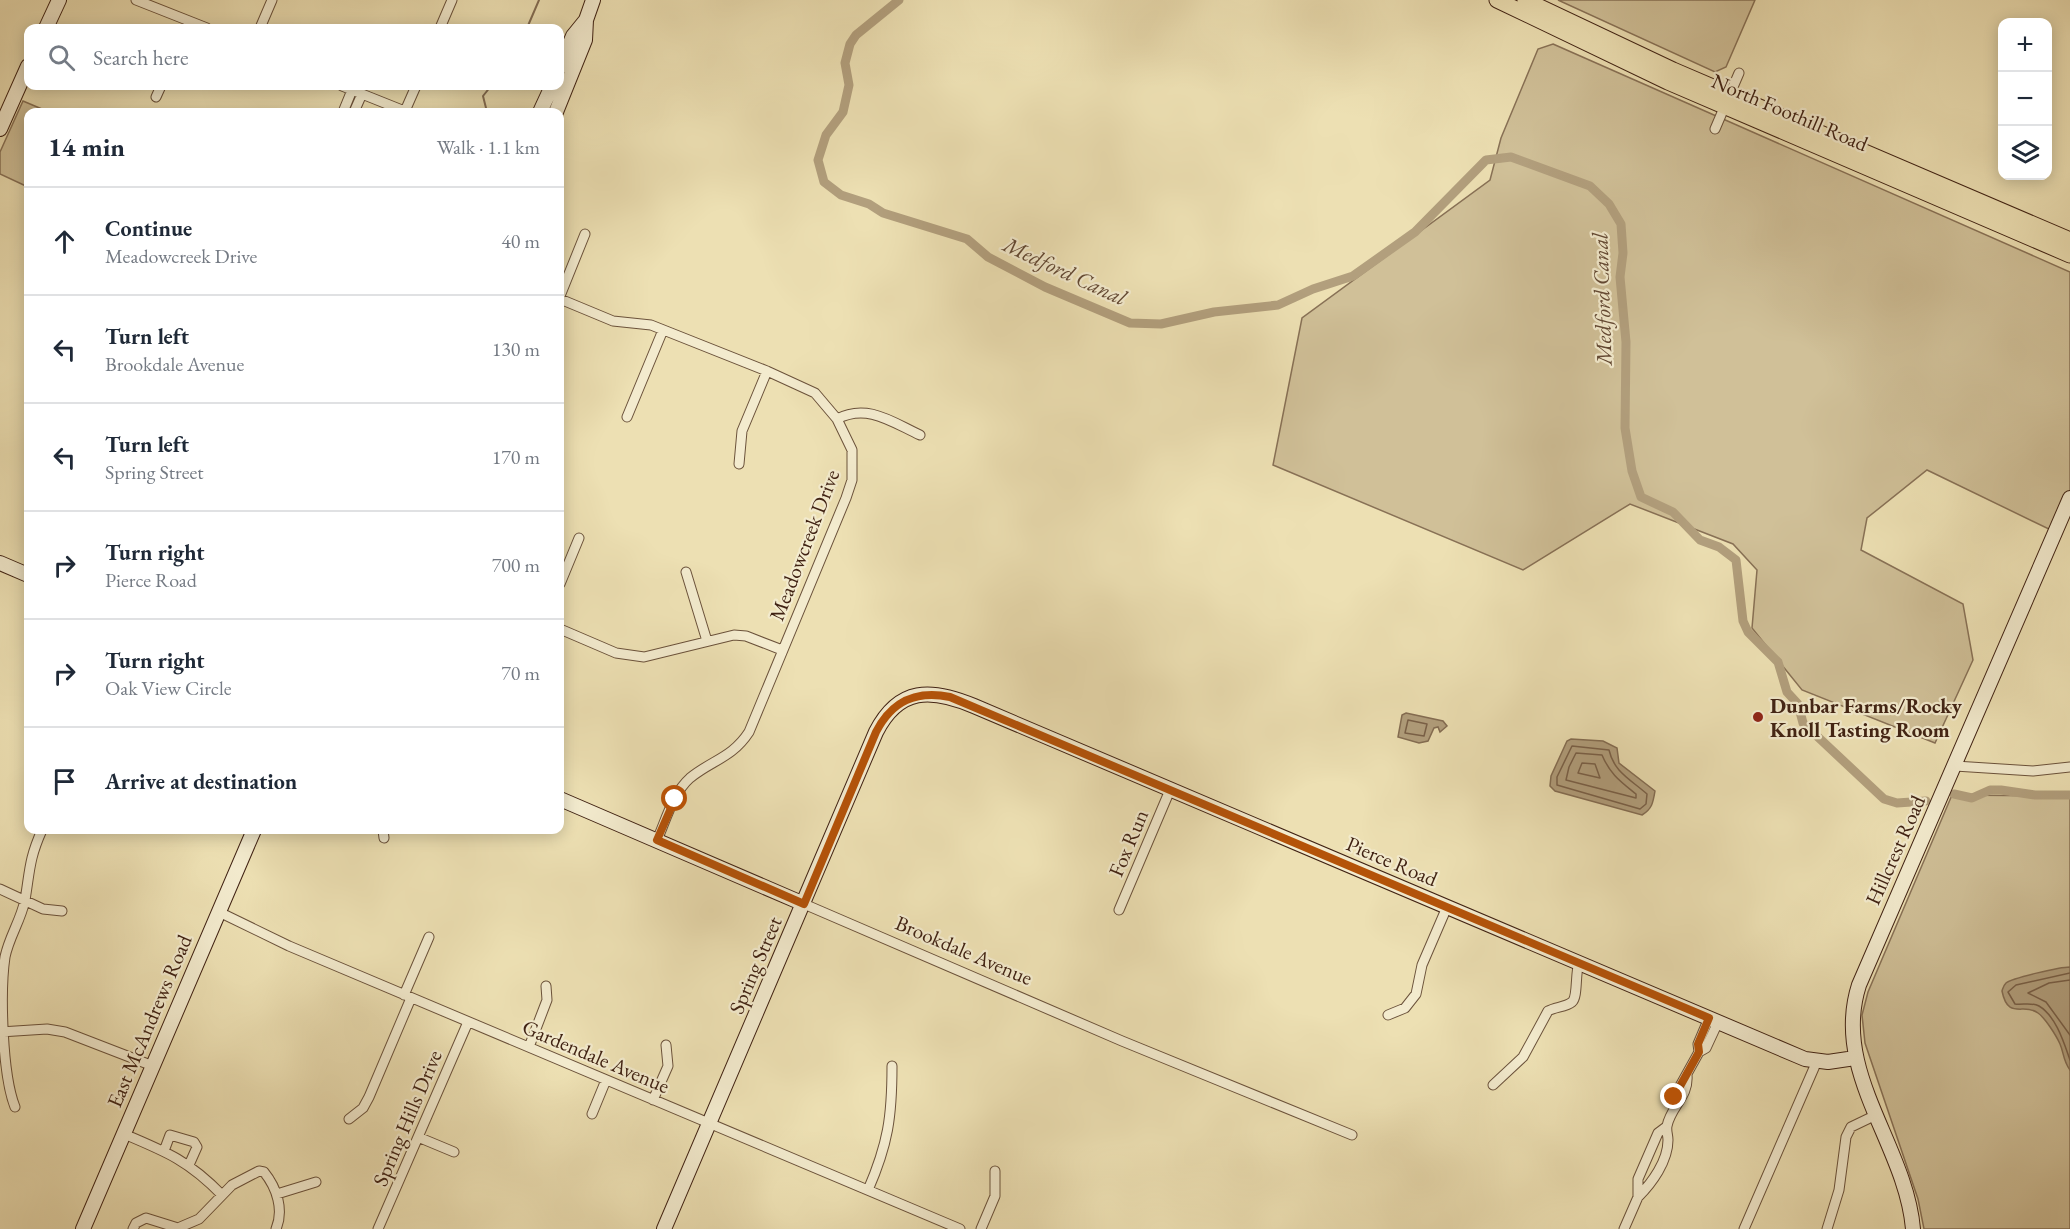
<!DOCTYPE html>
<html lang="en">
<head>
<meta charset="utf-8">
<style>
  :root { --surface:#fff; --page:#f2f2f3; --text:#1f2937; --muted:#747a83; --line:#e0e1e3 }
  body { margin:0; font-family:"EB Garamond",serif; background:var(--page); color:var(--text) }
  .controls { position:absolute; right:18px; top:18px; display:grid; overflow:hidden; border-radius:12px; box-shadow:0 3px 15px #0003 }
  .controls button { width:54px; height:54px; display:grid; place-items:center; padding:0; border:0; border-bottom:2px solid var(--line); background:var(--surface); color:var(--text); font:30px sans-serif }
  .stop { position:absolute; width:18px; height:18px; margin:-14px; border:4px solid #b45309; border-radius:50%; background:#fff }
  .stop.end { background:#b45309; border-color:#fff; box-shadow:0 2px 6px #0008 }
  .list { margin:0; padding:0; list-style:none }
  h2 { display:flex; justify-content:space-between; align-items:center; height:78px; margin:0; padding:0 24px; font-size:26px }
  h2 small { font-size:20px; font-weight:400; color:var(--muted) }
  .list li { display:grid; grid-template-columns:39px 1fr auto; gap:18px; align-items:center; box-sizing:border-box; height:108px; padding:0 24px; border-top:2px solid var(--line) }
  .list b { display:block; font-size:22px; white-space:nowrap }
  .list p { margin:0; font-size:20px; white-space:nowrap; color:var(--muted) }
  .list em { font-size:20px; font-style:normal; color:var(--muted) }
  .icon { flex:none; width:33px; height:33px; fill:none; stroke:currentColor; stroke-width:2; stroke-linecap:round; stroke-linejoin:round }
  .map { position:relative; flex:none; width:2070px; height:1229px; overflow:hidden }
  .search { position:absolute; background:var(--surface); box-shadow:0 3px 15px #0003; left:24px; top:24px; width:540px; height:66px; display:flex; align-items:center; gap:15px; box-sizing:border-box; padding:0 21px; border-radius:12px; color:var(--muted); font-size:22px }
  .panel { position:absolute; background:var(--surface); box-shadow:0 3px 15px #0003; left:24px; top:108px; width:540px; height:726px; border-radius:12px }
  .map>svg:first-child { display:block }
  .green { fill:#d0c098; stroke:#887156; stroke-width:1.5 }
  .water { fill:#b29f7d; stroke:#846d53; stroke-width:1.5 }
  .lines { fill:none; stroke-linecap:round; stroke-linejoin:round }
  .shore { stroke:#796048; stroke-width:1.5 }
  .stream { stroke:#846d53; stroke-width:2 }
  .canal { stroke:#b29f7d; stroke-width:9 }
  .street-casing { stroke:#6b523b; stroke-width:11 }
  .secondary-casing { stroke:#402213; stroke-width:16 }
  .primary-casing { stroke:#402213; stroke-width:17 }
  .street { stroke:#f3ebce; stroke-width:9 }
  .secondary { stroke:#f3ebce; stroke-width:14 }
  .primary { stroke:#ede0b3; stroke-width:15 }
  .route { stroke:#b45309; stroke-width:8 }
  .poi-dot { fill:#8f2418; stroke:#f3ebce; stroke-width:2 }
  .labels { text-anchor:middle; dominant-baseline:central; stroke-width:4.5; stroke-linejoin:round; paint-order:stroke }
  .street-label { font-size:21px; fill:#402213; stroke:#f3ebce }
  .poi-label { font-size:21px; font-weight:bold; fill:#402213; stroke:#f3ebce; text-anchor:start }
  .water-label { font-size:22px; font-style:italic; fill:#624833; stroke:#f3ebce }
</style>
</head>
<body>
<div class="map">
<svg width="2070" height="1229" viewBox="0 0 2070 1229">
  <rect width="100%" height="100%" fill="#ede0b3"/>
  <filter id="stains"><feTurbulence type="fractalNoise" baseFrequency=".00333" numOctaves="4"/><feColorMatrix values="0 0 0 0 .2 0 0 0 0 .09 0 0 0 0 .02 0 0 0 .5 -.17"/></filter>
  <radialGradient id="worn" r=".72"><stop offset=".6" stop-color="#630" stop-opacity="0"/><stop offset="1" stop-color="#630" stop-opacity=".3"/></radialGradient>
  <path class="green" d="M1558 0H1755L1726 67 1715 72Z
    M1553 44 2070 272V493L2055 532 1927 470 1867 518 1861 550 1963 604 1973 660 1935 743 1802 690 1752 628 1757 570 1733 544 1630 504 1523 570 1273 465 1302 318 1490 180 1501 138 1538 49Z
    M23 101 49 112H28V187L0 174V152Z
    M1952 795 2070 796V1229H1924L1918 1199 1865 1043 1862 1015 1868 992Z"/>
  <path class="water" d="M1406 713 1443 721 1447 726 1440 732 1438 727 1434 728 1428 741 1419 743 1398 737 1402 715Z
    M1571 739 1603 741 1617 748 1619 763 1655 791C1653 803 1652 809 1642 815L1555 791 1550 786 1551 776 1567 741Z
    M2070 967V1070C2063 1061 2064 1053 2060 1044 2056 1035 2045 1018 2038 1013 2024 1002 2008 1021 2002 991 2003 988 2003 986 2006 983 2012 978 2060 967 2070 967Z"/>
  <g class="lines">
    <path class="shore" d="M1408 720 1427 724 1424 736 1405 733Z
      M1572 746 1609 750C1614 772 1630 779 1647 794L1646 804 1640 809 1557 785V777Z
      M1576 753 1602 755C1610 774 1620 781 1636 794V798L1566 780 1569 767Z
      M1582 763 1595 764 1600 778 1578 773Z
      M2070 973 2016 985 2008 992 2015 1004C2023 1005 2032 1002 2039 1006 2056 1016 2064 1043 2070 1060
      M2070 980 2049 983 2028 993 2046 1002 2070 1035"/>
    <path class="stream" d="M527 28 539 0
      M487 112 483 96 491 86"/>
    <path class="canal" d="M899 0 856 35 850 44 845 63 849 85 843 112 826 135 818 160 824 182 841 195 869 204 883 213 967 239 988 257 1045 287 1130 323 1161 324 1214 312 1278 305 1313 289 1353 276 1415 232 1486 160 1511 157 1590 186 1609 204 1621 224 1623 253 1620 277 1626 342 1625 428 1632 471 1641 497 1673 512 1700 540 1719 547 1736 560 1743 621 1748 632 1778 662 1787 692 1798 704 1803 723 1884 799 1897 803 1926 801
      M1954 794 1972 798 1990 790H2001L2035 795H2070"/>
    <g class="street-casing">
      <path id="street" d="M136 0 207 28
        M260 28 272 0
        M440 28 452 0
        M342 86 407 112
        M156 97 161 86
        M405 111 416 86
        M343 112 352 90
        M354 112 362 94
        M1715 129 1739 73
        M560 296 585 234
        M560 299 613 321 651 325 767 371 815 393 837 419 852 450V480L846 498 749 732C732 758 712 760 690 778 673 793 666 820 657 840
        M627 417 663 330
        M837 419C867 403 892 422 920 435
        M739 464 742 431 767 371
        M686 572 707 641
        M560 584 579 538
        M560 629 616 653 644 657 734 635 746 636 782 650
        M1955 766 2033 771 2070 767
        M383 830 384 838
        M0 889 43 909 62 911
        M804 904 1122 1041 1352 1135
        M1119 910 1170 790
        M219 912 289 946 960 1229
        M404 995 429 937
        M1388 1015 1405 1008 1416 994 1422 965 1447 907
        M0 1032 47 1029 65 1032 153 1066
        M529 1047 547 1000 546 986
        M1699 1052 1706 1048 1718 1022
        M1493 1085 1523 1057 1548 1011C1555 1007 1566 1007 1572 1002 1578 997 1575 973 1579 963
        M653 1100 668 1066 666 1045
        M1676 1104 1674 1097 1699 1052 1698 1044 1709 1018
        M15 1107C2 1074 0 991 5 957 9 937 21 920 25 900 30 870 29 859 42 830
        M592 1114 606 1080
        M349 1119 363 1108 369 1097 411 998
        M124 1134C167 1152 189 1161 222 1195
        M418 1137 454 1152
        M164 1151 170 1135 194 1142 197 1147 189 1165
        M868 1190C888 1144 892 1117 892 1066
        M277 1194 316 1182
        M1638 1197C1652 1183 1668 1161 1668 1140 1668 1135 1666 1131 1667 1126 1671 1106 1689 1097 1687 1075
        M133 1229 136 1223 146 1218 178 1228 199 1219 232 1185 259 1171 264 1172C277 1188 284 1210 276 1229
        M378 1229 468 1022
        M981 1229 995 1196V1171
        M1624 1229 1638 1197V1179L1658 1133 1666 1127
        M1744 1229 1817 1061
        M1827 1229 1839 1190 1846 1137 1851 1127 1876 1115"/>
    </g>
    <g class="secondary-casing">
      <path id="secondary" d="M46 28 59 0
        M560 67 573 36 586 20
        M540 112 552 86
        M556 112 585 40 586 20 593 0
        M0 129 28 66
        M0 563 28 575
        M560 799 804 904
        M83 1229 254 830
        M664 1229 876 732C899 687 931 688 974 706L1805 1059 1828 1062 1855 1058
        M1913 1229C1906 1145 1831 1072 1859 985L2070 498"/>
    </g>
    <g class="primary-casing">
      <path id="primary" d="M1497 0 1668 82 2070 255
        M1525 0 1673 70 2070 240"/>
    </g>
    <use href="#street" class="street"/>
    <use href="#secondary" class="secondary"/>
    <use href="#primary" class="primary"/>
  </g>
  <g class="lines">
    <path class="route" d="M675 799 657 840 804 904 876 732C892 701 916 690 950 697L1709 1018 1698 1044 1699 1052 1674 1097"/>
  </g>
  <circle class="poi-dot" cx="1758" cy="717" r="6"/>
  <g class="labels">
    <g class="street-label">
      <text transform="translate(1790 112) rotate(23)">North Foothill Road</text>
      <text transform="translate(804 545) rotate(-69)">Meadowcreek Drive</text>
      <text transform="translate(1128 843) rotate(-67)">Fox Run</text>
      <text transform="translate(1895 850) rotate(-66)">Hillcrest Road</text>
      <text transform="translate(1392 861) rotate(23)">Pierce Road</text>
      <text transform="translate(964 950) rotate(23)">Brookdale Avenue</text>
      <text transform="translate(755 965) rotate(-67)">Spring Street</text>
      <text transform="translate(149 1021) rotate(-67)">East McAndrews Road</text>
      <text transform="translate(596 1056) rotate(23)">Gardendale Avenue</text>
      <text transform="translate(407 1118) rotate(-67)">Spring Hills Drive</text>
    </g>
    <g class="poi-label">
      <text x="1770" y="705">Dunbar Farms/Rocky<tspan x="1770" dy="24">Knoll Tasting Room</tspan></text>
    </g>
    <g class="water-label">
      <text transform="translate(1065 271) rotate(25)">Medford Canal</text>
      <text transform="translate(1602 299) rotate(-92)">Medford Canal</text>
    </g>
  </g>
  <rect width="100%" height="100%" filter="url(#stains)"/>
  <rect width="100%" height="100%" fill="url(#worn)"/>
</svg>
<div class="controls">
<button>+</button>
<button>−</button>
<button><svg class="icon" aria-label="layers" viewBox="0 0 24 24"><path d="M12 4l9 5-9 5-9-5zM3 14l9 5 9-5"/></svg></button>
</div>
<div class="stop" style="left:675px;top:799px"></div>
<div class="stop end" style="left:1674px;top:1097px"></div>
<div class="search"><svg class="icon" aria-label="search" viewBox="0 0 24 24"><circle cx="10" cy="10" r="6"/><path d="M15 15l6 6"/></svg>Search here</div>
<section class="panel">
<h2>14 min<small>Walk · 1.1 km</small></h2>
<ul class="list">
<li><svg class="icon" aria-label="ahead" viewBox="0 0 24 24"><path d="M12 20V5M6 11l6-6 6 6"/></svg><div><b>Continue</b><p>Meadowcreek Drive</p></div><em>40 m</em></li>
<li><svg class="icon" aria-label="left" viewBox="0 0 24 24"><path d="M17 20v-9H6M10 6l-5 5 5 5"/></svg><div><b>Turn left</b><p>Brookdale Avenue</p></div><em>130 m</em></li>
<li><svg class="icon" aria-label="left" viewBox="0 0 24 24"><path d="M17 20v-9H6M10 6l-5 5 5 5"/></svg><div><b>Turn left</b><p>Spring Street</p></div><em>170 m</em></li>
<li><svg class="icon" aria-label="right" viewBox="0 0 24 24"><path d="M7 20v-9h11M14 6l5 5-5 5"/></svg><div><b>Turn right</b><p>Pierce Road</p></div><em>700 m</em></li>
<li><svg class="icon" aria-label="right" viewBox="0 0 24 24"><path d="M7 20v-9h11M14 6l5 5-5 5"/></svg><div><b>Turn right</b><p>Oak View Circle</p></div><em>70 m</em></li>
<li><svg class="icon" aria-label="arrive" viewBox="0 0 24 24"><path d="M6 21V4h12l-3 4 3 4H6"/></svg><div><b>Arrive at destination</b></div></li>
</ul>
</section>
</div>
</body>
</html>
